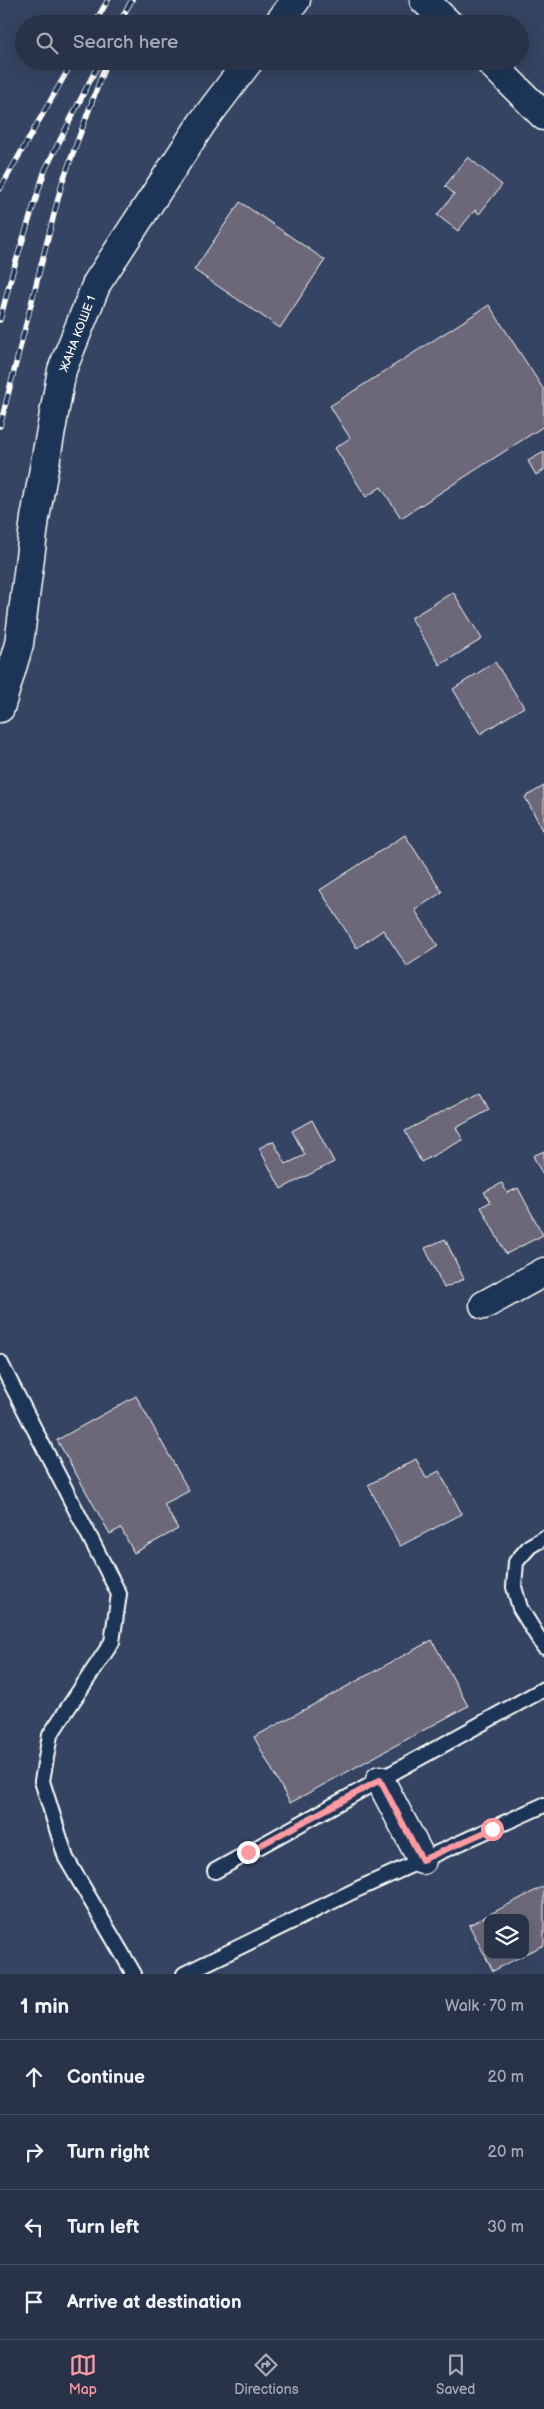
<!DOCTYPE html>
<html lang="en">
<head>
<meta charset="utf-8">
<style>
  :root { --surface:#28334a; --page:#303b51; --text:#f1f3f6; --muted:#a5aab5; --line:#444e62; --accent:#ff9aa2 }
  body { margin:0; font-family:"Balsamiq Sans",sans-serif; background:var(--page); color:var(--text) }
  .controls { position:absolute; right:15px; bottom:15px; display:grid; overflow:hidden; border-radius:10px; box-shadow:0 5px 20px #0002 }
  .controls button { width:45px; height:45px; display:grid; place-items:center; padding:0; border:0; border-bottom:1px solid var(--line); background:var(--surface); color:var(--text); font:25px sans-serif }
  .stop { position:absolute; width:15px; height:15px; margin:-11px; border:4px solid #ff9aa2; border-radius:50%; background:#fff }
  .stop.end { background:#ff9aa2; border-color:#fff; box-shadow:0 1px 5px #0008 }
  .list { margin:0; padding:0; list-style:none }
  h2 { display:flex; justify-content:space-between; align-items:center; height:65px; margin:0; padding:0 20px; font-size:21px }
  h2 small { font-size:16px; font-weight:400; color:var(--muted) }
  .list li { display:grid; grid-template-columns:32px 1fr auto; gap:15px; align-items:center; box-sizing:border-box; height:75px; padding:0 20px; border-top:1px solid var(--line) }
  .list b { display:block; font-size:19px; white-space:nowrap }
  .list em { font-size:16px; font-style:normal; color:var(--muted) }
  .icon { flex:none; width:28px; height:28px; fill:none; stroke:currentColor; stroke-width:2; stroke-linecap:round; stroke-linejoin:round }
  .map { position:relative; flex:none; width:544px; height:1974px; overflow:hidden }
  .search { position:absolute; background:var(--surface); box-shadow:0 5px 20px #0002; left:15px; right:15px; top:15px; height:55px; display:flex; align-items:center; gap:12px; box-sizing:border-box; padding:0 18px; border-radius:28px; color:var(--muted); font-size:19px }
  .sheet { height:365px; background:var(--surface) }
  nav { display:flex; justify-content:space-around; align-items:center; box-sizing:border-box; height:70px; border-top:1px solid var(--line); background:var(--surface); font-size:14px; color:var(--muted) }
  nav a { display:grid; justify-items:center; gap:2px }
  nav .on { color:var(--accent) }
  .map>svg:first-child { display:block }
  .building { fill:#6c677a; stroke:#fff }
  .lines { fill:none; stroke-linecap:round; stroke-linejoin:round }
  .lane-casing { stroke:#fff; stroke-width:18 }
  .street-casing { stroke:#fff; stroke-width:31 }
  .secondary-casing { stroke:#fff; stroke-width:31 }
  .lane { stroke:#1d3557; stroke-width:14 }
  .street { stroke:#1d3557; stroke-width:28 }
  .secondary { stroke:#1d3557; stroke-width:28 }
  .rail-casing { stroke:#fff; stroke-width:5.5 }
  .rail { stroke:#1d3557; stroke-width:4; stroke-dasharray:11; stroke-linecap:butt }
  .route { stroke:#ff9aa2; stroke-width:6 }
  .labels { text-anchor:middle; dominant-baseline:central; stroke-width:5; stroke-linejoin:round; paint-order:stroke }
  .street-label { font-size:12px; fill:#fff; stroke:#1d3557 }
</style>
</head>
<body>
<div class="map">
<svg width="544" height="1974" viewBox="0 0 544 1974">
  <rect width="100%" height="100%" fill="#354462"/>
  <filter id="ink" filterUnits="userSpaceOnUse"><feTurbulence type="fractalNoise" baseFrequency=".02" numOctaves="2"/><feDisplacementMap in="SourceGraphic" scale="10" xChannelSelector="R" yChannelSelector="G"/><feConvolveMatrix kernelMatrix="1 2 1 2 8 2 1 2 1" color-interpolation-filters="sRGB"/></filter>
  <g filter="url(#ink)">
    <path class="building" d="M468 157 502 185 479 214 475 210 458 231 437 215 454 194 445 186Z
      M240 202 325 260 280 328 194 270Z
      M489 305 544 390V426L401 518 381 487 366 497 335 448 350 438 330 406Z
      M544 452V470L536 475 528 461Z
      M453 592 482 639 440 665 411 618Z
      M495 662 524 707 480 734 453 689Z
      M544 786V832L525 797Z
      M405 835 442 892 415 910 438 946 407 966 383 930 357 948 320 890Z
      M480 1092 489 1110 456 1128 463 1140 421 1162 405 1131Z
      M312 1120 334 1162 281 1189 259 1148 273 1141 286 1164 305 1155 292 1131Z
      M544 1151V1177L533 1156Z
      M502 1183 507 1193 518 1188 543 1235 506 1254 481 1207 490 1202 484 1192Z
      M445 1239 464 1279 444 1288 425 1248Z
      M136 1396 189 1491 164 1504 178 1529 134 1553 121 1528 110 1534 57 1440Z
      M416 1459 426 1478 439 1471 462 1514 400 1546 368 1485Z
      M432 1640 468 1706 290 1803 254 1737Z
      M544 1886V1945L525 1954V1918H488V1955H524L493 1971 469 1925Z"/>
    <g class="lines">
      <g class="lane-casing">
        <path id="lane" d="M0 1362 119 1594 112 1642 50 1735 42 1781 66 1858 134 1974
          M544 1538 530 1546 516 1562 514 1587 520 1608 544 1647
          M215 1871 544 1689
          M184 1974 358 1889 544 1805"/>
      </g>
      <g class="street-casing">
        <path id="street" d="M484 1305 544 1272
          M380 1780 422 1860"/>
      </g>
      <g class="secondary-casing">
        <path id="secondary" d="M424 0 449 24
          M278 24 296 0
          M489 61 544 116
          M0 708 19 644 35 518 62 370 97 283 202 123 249 61"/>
      </g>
      <use href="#lane" class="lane"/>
      <use href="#street" class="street"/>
      <use href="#secondary" class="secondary"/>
      <g class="rail-casing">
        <path id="rail" d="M126 10 132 0
          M94 24 108 0
          M119 24 126 10 121 24
          M0 189 73 61
          M0 320 12 274 45 170 100 61
          M0 426 62 183 107 61"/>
      </g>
      <use href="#rail" class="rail"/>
    </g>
  </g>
  <g class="lines" filter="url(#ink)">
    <path class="route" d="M248 1852 380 1780 422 1860 492 1829"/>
  </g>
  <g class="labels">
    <g class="street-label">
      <text transform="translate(78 334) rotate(-69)">ЖАНА КОШЕ 1</text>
    </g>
  </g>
</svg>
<div class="controls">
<button><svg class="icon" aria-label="layers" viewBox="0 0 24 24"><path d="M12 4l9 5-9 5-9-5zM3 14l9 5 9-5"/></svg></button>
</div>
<div class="stop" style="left:492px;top:1829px"></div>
<div class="stop end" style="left:248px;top:1852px"></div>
<div class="search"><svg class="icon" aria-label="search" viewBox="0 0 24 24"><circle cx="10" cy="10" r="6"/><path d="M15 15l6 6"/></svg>Search here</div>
</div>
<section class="sheet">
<h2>1 min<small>Walk · 70 m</small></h2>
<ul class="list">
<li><svg class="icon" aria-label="ahead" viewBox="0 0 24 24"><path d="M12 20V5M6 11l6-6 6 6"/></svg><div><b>Continue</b></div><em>20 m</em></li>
<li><svg class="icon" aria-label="right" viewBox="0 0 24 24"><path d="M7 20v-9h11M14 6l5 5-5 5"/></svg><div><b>Turn right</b></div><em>20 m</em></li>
<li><svg class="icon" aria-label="left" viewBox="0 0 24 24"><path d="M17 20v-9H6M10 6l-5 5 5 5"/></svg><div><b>Turn left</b></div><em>30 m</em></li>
<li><svg class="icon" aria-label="arrive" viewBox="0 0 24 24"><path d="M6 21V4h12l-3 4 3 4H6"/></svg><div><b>Arrive at destination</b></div></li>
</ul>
</section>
<nav>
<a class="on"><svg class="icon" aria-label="map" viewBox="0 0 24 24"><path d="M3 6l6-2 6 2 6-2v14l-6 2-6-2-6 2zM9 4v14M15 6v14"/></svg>Map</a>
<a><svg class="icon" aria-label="directions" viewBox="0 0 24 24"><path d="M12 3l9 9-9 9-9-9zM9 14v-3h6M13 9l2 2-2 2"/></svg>Directions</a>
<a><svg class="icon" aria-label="saved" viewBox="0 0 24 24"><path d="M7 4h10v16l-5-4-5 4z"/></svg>Saved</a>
</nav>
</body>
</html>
